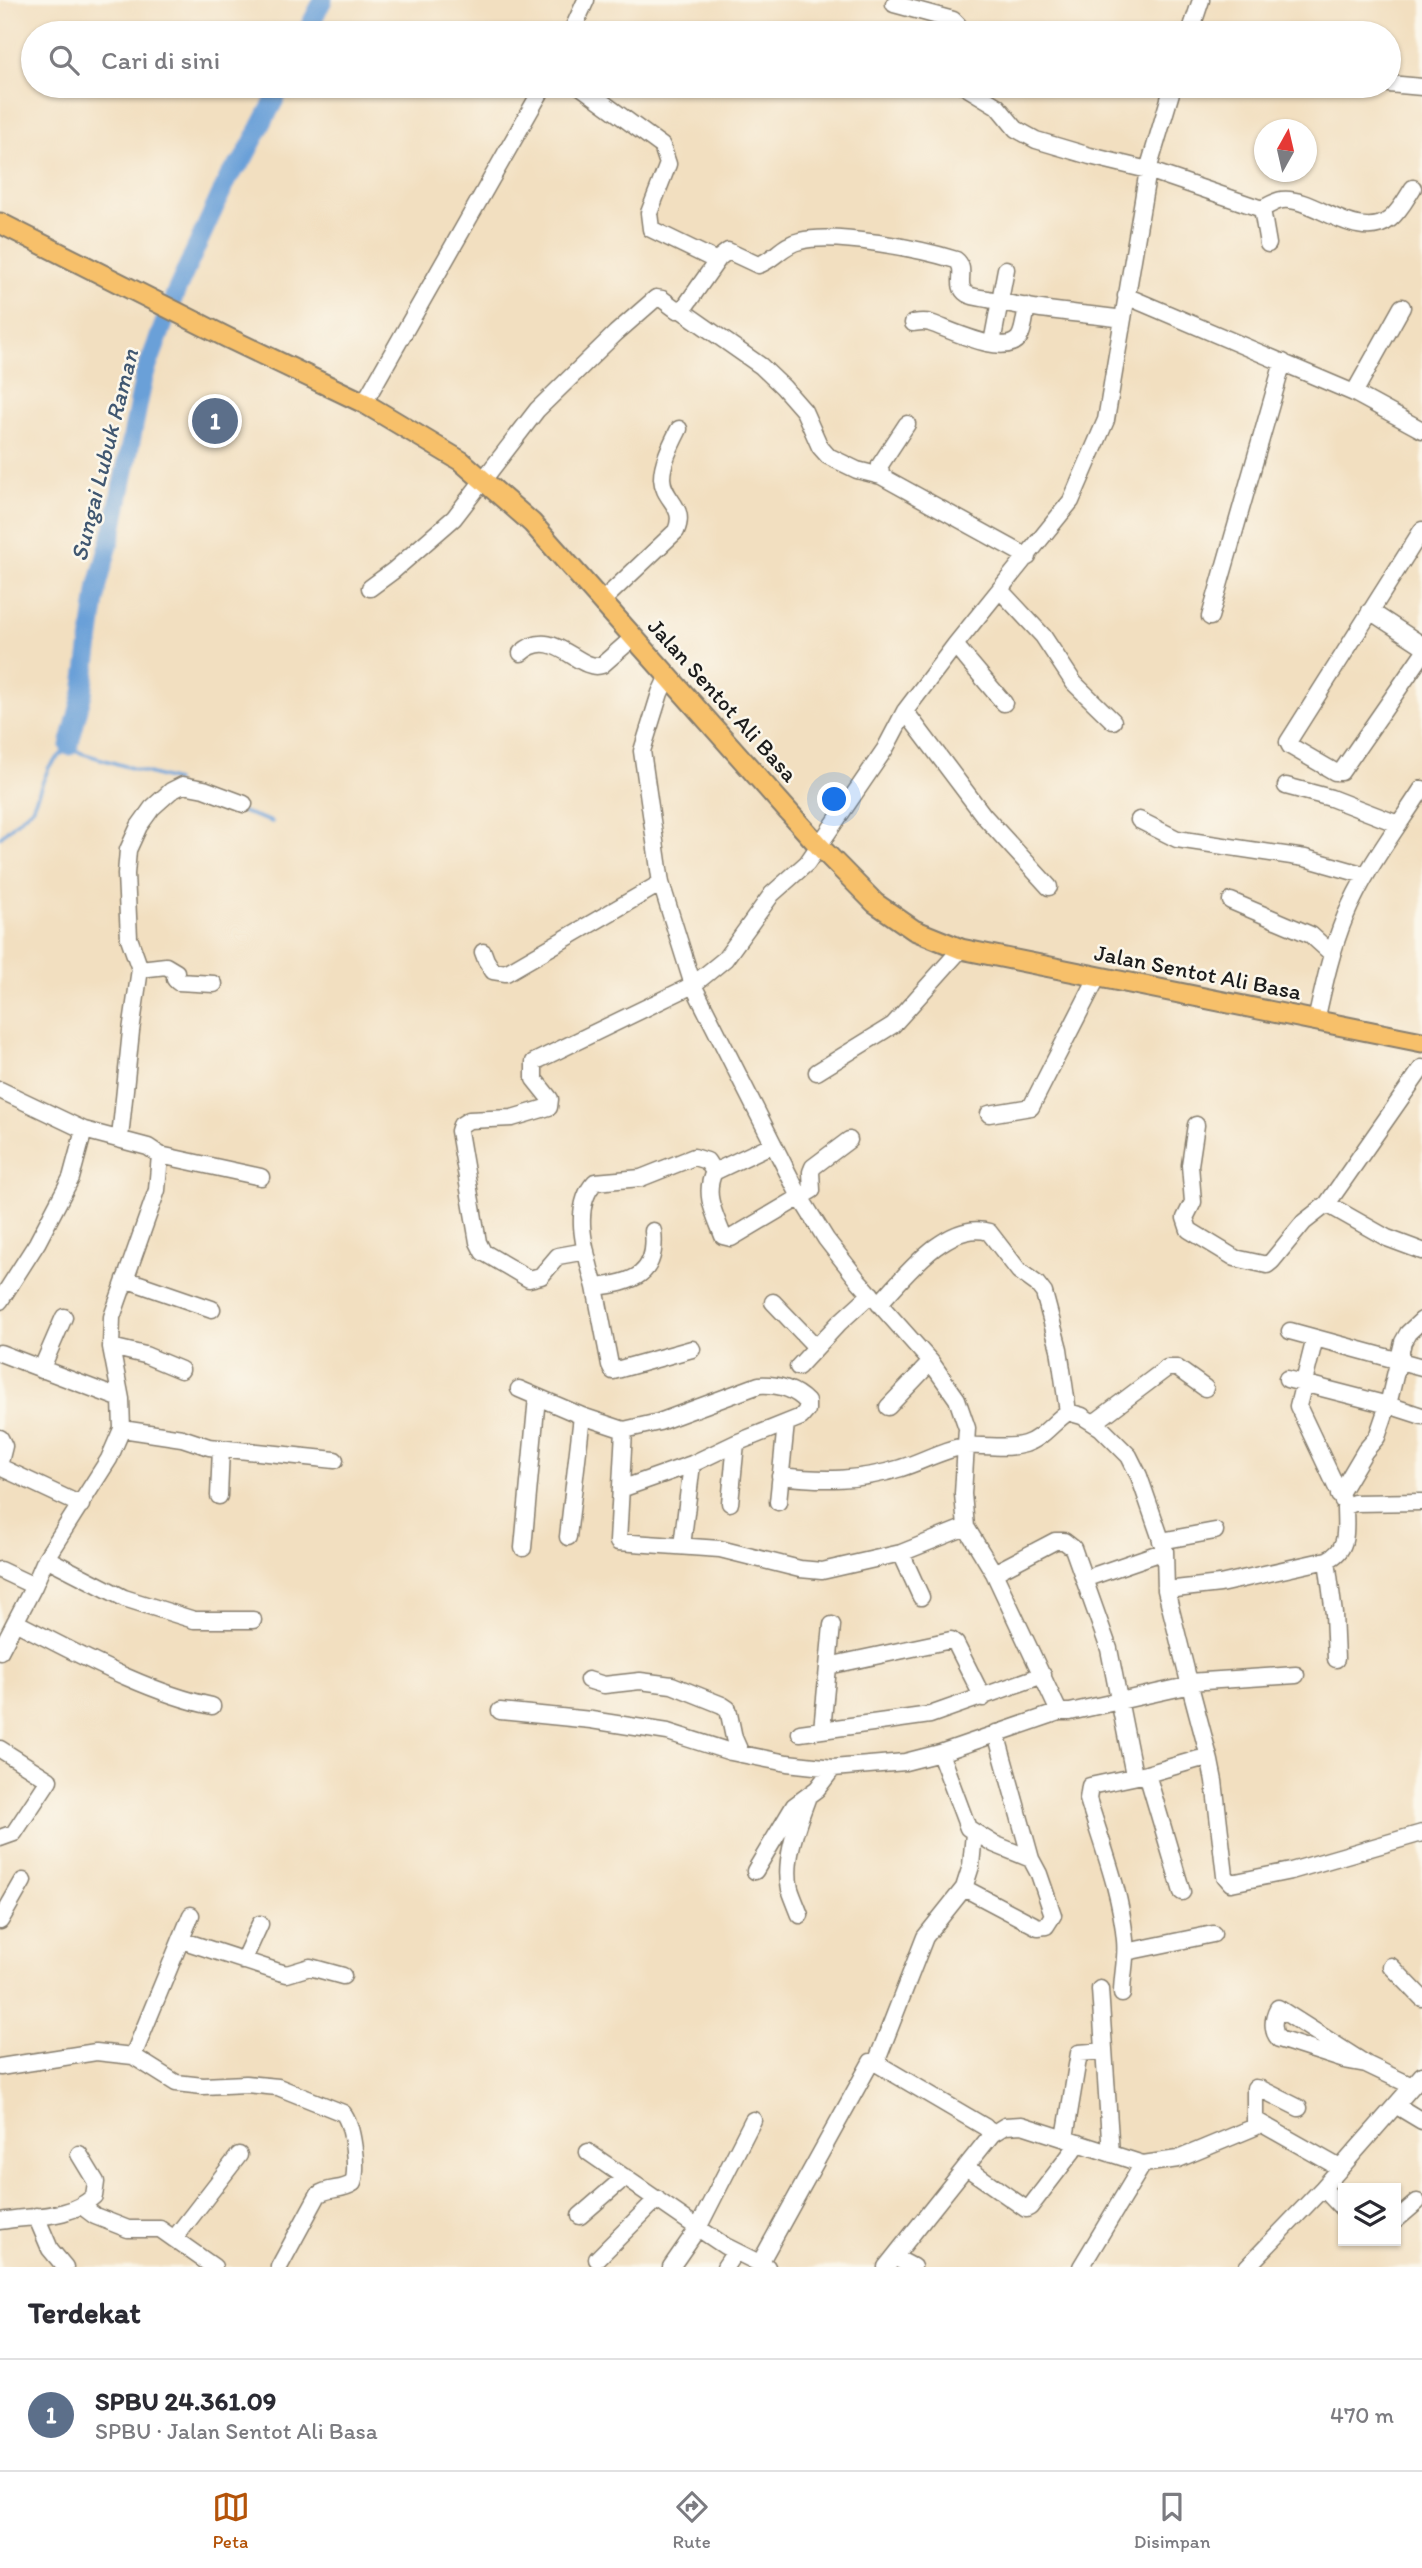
<!DOCTYPE html>
<html lang="id">
<head>
<meta charset="utf-8">
<style>
  :root { --surface:#fff; --page:#f2f2f3; --text:#2b2b33; --muted:#7c7c81; --line:#e1e1e2; --accent:#b45309 }
  body { margin:0; font-family:Itim,sans-serif; background:var(--page); color:var(--text) }
  .controls { position:absolute; right:21px; bottom:21px; display:grid; overflow:hidden; border-radius:0px; box-shadow:0 2px 5px #0004 }
  .controls button { width:63px; height:63px; display:grid; place-items:center; padding:0; border:0; border-bottom:2px solid var(--line); background:var(--surface); color:var(--text); font:35px sans-serif }
  .compass { position:absolute; left:1254px; top:119px; width:63px; height:63px; border-radius:50%; background:var(--surface); box-shadow:0 2px 5px #0004; rotate:8deg }
  .you { position:absolute; left:835px; top:800px; width:24px; height:24px; margin:-18px; border:5px solid #fff; border-radius:50%; background:#1a73e8; box-shadow:0 0 0 10px #1a73e833 }
  .badge { display:grid; place-items:center; width:46px; height:46px; border-radius:50%; background:var(--accent); color:#fff; font-size:23px; font-weight:700 }
  .pin { position:absolute; translate:-50% -50%; border:4px solid #fff; box-shadow:0 2px 7px #0006 }
  .list { margin:0; padding:0; list-style:none }
  h2 { display:flex; justify-content:space-between; align-items:center; height:91px; margin:0; padding:0 28px; font-size:30px }
  h2 small { font-size:23px; font-weight:400; color:var(--muted) }
  .list li { display:grid; grid-template-columns:46px 1fr auto; gap:21px; align-items:center; box-sizing:border-box; height:112px; padding:0 28px; border-top:2px solid var(--line) }
  .list b { display:block; font-size:26px; white-space:nowrap }
  .list p { margin:0; font-size:23px; white-space:nowrap; color:var(--muted) }
  .list em { font-size:23px; font-style:normal; color:var(--muted) }
  .icon { flex:none; width:38px; height:38px; fill:none; stroke:currentColor; stroke-width:2; stroke-linecap:round; stroke-linejoin:round }
  .map { position:relative; flex:none; width:1422px; height:2267px; overflow:hidden }
  .search { position:absolute; background:var(--surface); box-shadow:0 2px 5px #0004; left:21px; right:21px; top:21px; height:77px; display:flex; align-items:center; gap:18px; box-sizing:border-box; padding:0 24px; border-radius:38px; color:var(--muted); font-size:26px }
  .sheet { height:203px; background:var(--surface) }
  nav { display:flex; justify-content:space-around; align-items:center; box-sizing:border-box; height:98px; border-top:2px solid var(--line); background:var(--surface); font-size:19px; color:var(--muted) }
  nav a { display:grid; justify-items:center; gap:4px }
  nav .on { color:var(--accent) }
  .map>svg:first-child { display:block }
  .lines { fill:none; stroke-linecap:round; stroke-linejoin:round }
  .stream { stroke:#6ba0d8; stroke-width:3.5 }
  .river { stroke:#6ba0d8; stroke-width:19 }
  .minor-casing { stroke:#877e6e; stroke-width:19 }
  .major-casing { stroke:#877e6e; stroke-width:23 }
  .minor { stroke:#fff; stroke-width:16 }
  .major { stroke:#f7c06b; stroke-width:19 }
  .labels { text-anchor:middle; dominant-baseline:central; stroke-width:5; stroke-linejoin:round; paint-order:stroke }
  .street-label { font-size:23px; fill:#1c1c1c; stroke:#fbf7ec }
  .water-label { font-size:24px; font-style:italic; fill:#405771; stroke:#fbf7ec }
</style>
</head>
<body>
<div class="map">
<svg width="1422" height="2267" viewBox="0 0 1422 2267">
  <rect width="100%" height="100%" fill="#fbf7ec"/>
  <filter id="ink" filterUnits="userSpaceOnUse"><feTurbulence type="fractalNoise" baseFrequency=".0143" numOctaves="2"/><feDisplacementMap in="SourceGraphic" scale="14" xChannelSelector="R" yChannelSelector="G"/><feConvolveMatrix kernelMatrix="1 2 1 2 8 2 1 2 1" color-interpolation-filters="sRGB"/></filter>
  <filter id="wash" filterUnits="userSpaceOnUse"><feTurbulence type="fractalNoise" baseFrequency=".00686" numOctaves="4" result="noise"/><feDisplacementMap in="SourceGraphic" scale="28" xChannelSelector="R" yChannelSelector="G"/><feGaussianBlur stdDeviation="1.57" result="paint"/><feColorMatrix in="noise" values="0 0 0 0 0 0 0 0 0 0 0 0 0 0 0 0 0 1.4 0 .05"/><feComposite in="paint" operator="in"/></filter>
  <g filter="url(#wash)">
    <rect width="100%" height="100%" fill="#f2dfc0"/>
    <g class="lines">
      <path class="stream" d="M188 794 272 822
        M0 837 32 808 49 767 69 746 81 753 175 781"/>
      <path class="river" d="M306 33 323 0
        M69 746 83 693 98 585 113 530 144 377 175 294 229 176 243 160 282 86"/>
    </g>
  </g>
  <g filter="url(#ink)">
    <g class="lines">
      <g class="minor-casing">
        <path id="minor" d="M894 4 953 20 958 25 957 33
          M571 33 586 0
          M1190 33 1201 0
          M1389 84 1422 87
          M580 86 662 146 668 164 649 213 651 229 717 261
          M964 86 997 106 1016 129 1036 140 1090 156 1148 170 1262 209 1268 244
          M1262 209C1268 206 1275 201 1282 200 1313 196 1358 244 1390 219 1400 211 1406 199 1413 188
          M1126 296 1354 393 1422 430
          M681 310 761 366 783 387 804 411 820 447 828 456 857 470 881 476
          M913 323C919 322 924 321 930 323 947 328 1004 358 1019 338 1024 331 1025 315 1027 306
          M992 343 1006 269
          M1354 393 1402 307
          M364 403 544 86
          M907 424 880 465 881 476 1028 557
          M1422 530 1288 742 1290 746 1335 772H1341L1422 655
          M370 588 393 571 454 518 537 410 616 333 656 298 662 299 677 310 684 308 719 258 728 251 758 265C773 261 783 244 800 241 835 232 921 249 956 260 968 269 954 286 967 294 972 297 981 298 988 299 1032 310 1078 313 1123 319
          M1000 590 1043 636 1074 683 1113 721
          M602 601 676 531C687 506 663 501 662 478 662 462 672 443 679 429
          M1370 611 1422 645
          M1210 617 1283 362
          M955 645 1004 703
          M521 653C554 624 578 673 602 665L634 637
          M668 676 660 693 642 751 661 883 693 985 800 1197 826 1239 858 1280 931 1362 957 1399 967 1428 963 1494 966 1527 994 1573 1059 1712H1070L1187 1686 1189 1682 1166 1590 1165 1551 1139 1476 1129 1456 1101 1428 1082 1416 1068 1412C1053 1422 1042 1439 1025 1444 1006 1450 986 1444 967 1446 945 1448 922 1462 901 1468 860 1481 822 1481 780 1476
          M905 711 984 816 1049 887
          M1286 786 1331 798 1398 824
          M1139 820 1177 839 1305 858 1365 875
          M1231 901 1311 935 1331 953
          M483 952 486 960 493 971 506 973 661 883
          M140 969 166 966 176 972 175 979 178 982 214 984
          M1316 1021C1324 985 1331 951 1345 917 1364 871 1395 831 1422 789
          M817 1072 893 1025 961 949
          M0 1090 84 1130 148 1147 160 1155 157 1190 112 1317 111 1347 121 1399 122 1429 109 1459 46 1558 34 1586 0 1651
          M989 1114 1031 1107 1098 976
          M1196 1125 1190 1165 1193 1202 1185 1218 1189 1230 1235 1258 1267 1265 1272 1261 1304 1222 1327 1204 1422 1068
          M120 1138 131 1031 140 969 129 938 126 874 128 850 139 826 152 808 171 791 183 785 204 789 244 804
          M160 1155 261 1177
          M714 1172C703 1194 715 1215 723 1236L731 1238 812 1190 811 1172 813 1167 849 1140
          M1327 1204 1387 1238 1422 1251
          M653 1231C658 1275 633 1283 595 1287 587 1257 570 1208 595 1182L641 1178 694 1157 707 1161 714 1172 773 1144
          M586 1251 558 1256 541 1276 529 1279 483 1252 478 1242 459 1131 461 1125 469 1120 512 1118 549 1107 550 1099 534 1079V1062L693 985 725 959 772 894 807 863 885 749 905 711 955 645 1071 501 1106 420 1148 170 1173 86
          M125 1279 212 1309
          M595 1287 610 1365 613 1371 692 1349
          M0 1301 37 1243 71 1178 84 1130
          M773 1302 816 1347
          M879 1304C904 1277 948 1219 989 1232L1019 1271 1037 1284 1044 1293 1059 1349 1068 1412
          M1290 1331 1422 1367
          M1315 1338 1298 1406 1343 1501
          M111 1347 145 1355 181 1370
          M0 1353 121 1399
          M798 1367 839 1323 871 1294
          M41 1370 64 1317
          M1287 1379 1388 1405 1422 1416
          M519 1389 582 1416 624 1430 659 1422 759 1385C777 1384 795 1389 807 1402V1410L801 1417 736 1443 692 1464 621 1489
          M888 1407 931 1362
          M1094 1423 1167 1368H1177L1205 1388
          M122 1429 182 1438 209 1447 335 1460
          M624 1430 618 1542 720 1549 800 1569 822 1571 901 1553 966 1527
          M0 1438 4 1446 0 1462
          M0 1467 81 1505
          M1339 1495 1365 1451 1377 1437 1388 1405 1403 1342 1408 1333 1422 1320
          M219 1496 221 1448
          M778 1502 786 1423
          M730 1503 736 1443
          M568 1537 582 1416
          M1161 1541 1215 1531
          M682 1546 692 1464
          M523 1548 537 1397
          M901 1553 921 1597
          M46 1558 124 1598 194 1620H253
          M1327 1560 1334 1614 1336 1659
          M0 1570 34 1586
          M994 1573 1055 1541H1064L1073 1548 1109 1649 1134 1775
          M1084 1579 1165 1551
          M1166 1590 1220 1584 1327 1560C1350 1550 1345 1528 1345 1507L1354 1503 1422 1502
          M15 1622C75 1652 145 1692 212 1706
          M828 1666 951 1640 956 1644 983 1698
          M588 1680 604 1685 640 1681 672 1685 722 1705 728 1709 734 1738 741 1754
          M500 1711 591 1720 668 1732 731 1752 787 1763 833 1768 905 1762 940 1753 1059 1712
          M822 1730 832 1625
          M800 1733 930 1715 1043 1675
          M996 1733 1031 1859
          M0 1749 49 1780 14 1833 0 1838
          M940 1753 968 1828 994 1844 1031 1859 1039 1874 1053 1915 1046 1926 1038 1927 964 1888
          M1210 1761 1189 1682 1296 1675
          M1147 1774 1182 1892
          M755 1871 794 1806 817 1789 833 1768
          M800 1915C797 1907 793 1898 790 1889 783 1859 798 1824 808 1796
          M0 1921 23 1881
          M181 1940 279 1972 287 1974 310 1967 343 1976
          M1126 1952 1213 1934
          M243 1961 260 1924
          M1391 1966 1422 1998
          M1100 1989 1111 2154
          M1122 1994C1122 1975 1127 1958 1125 1940 1121 1892 1102 1845 1088 1799L1090 1786 1147 1774 1199 1759 1210 1761 1214 1781 1225 1876 1231 1883 1291 1871 1422 1833
          M133 2056 191 1915
          M876 2063 925 1937 964 1888 971 1866 974 1833
          M1366 2064 1344 2060 1279 2039C1271 2031 1273 2017 1278 2008L1366 2064 1412 2086
          M0 2067 96 2052 133 2056 176 2083 203 2086 246 2084 278 2087 343 2113C353 2125 358 2168 353 2183 342 2191 328 2187 318 2195L279 2267
          M1397 2106 1422 2121
          M1257 2121 1340 2168
          M1065 2138 1079 2053 1104 2051
          M588 2152 698 2228 753 2120
          M966 2167 1026 2209 1030 2207 1079 2143
          M1323 2188 1343 2209
          M83 2207 95 2216 128 2229H160L214 2267
          M36 2216 50 2249 65 2267
          M580 2216 625 2177
          M1396 2220 1417 2202
          M0 2221C32 2215 69 2220 94 2196L96 2182 79 2154
          M174 2239 239 2155
          M894 2257 913 2267
          M597 2259 657 2199
          M760 2263 871 2062 876 2063 985 2127 992 2134
          M671 2267 698 2228 725 2246 767 2267
          M725 2267 735 2252
          M886 2267 992 2134 1005 2126 1022 2125 1143 2164 1178 2159 1255 2127V2088L1261 2089 1299 2108
          M1081 2267 1143 2164
          M1247 2267 1323 2188 1422 2075"/>
      </g>
      <g class="major-casing">
        <path id="major" d="M0 223 228 338 364 403 461 461 532 523 819 846 875 903 914 930 961 949 1422 1042"/>
      </g>
      <use href="#minor" class="minor"/>
      <use href="#major" class="major"/>
    </g>
  </g>
  <g class="labels">
    <g class="street-label">
      <text transform="translate(723 700) rotate(48)">Jalan Sentot Ali Basa</text>
      <text transform="translate(1198 972) rotate(11)">Jalan Sentot Ali Basa</text>
    </g>
    <g class="water-label">
      <text transform="translate(104 455) rotate(-76)">Sungai Lubuk Raman</text>
    </g>
  </g>
</svg>
<div class="controls">
<button><svg class="icon" aria-label="layers" viewBox="0 0 24 24"><path d="M12 4l9 5-9 5-9-5zM3 14l9 5 9-5"/></svg></button>
</div>
<svg class="compass" viewBox="-18 -18 36 36"><path d="M0-13l5 13h-10z" fill="#e53935"/><path d="M0 13l5-13h-10z" fill="#7c7c81"/></svg>
<div class="you"></div>
<div class="pin badge" style="left:215px;top:421px;background:#5c6f8a">1</div>
<div class="search"><svg class="icon" aria-label="search" viewBox="0 0 24 24"><circle cx="10" cy="10" r="6"/><path d="M15 15l6 6"/></svg>Cari di sini</div>
</div>
<section class="sheet">
<h2>Terdekat<small></small></h2>
<ul class="list">
<li><span class="badge" style="background:#5c6f8a">1</span><div><b>SPBU 24.361.09</b><p>SPBU · Jalan Sentot Ali Basa</p></div><em>470 m</em></li>
</ul>
</section>
<nav>
<a class="on"><svg class="icon" aria-label="map" viewBox="0 0 24 24"><path d="M3 6l6-2 6 2 6-2v14l-6 2-6-2-6 2zM9 4v14M15 6v14"/></svg>Peta</a>
<a><svg class="icon" aria-label="directions" viewBox="0 0 24 24"><path d="M12 3l9 9-9 9-9-9zM9 14v-3h6M13 9l2 2-2 2"/></svg>Rute</a>
<a><svg class="icon" aria-label="saved" viewBox="0 0 24 24"><path d="M7 4h10v16l-5-4-5 4z"/></svg>Disimpan</a>
</nav>
</body>
</html>
